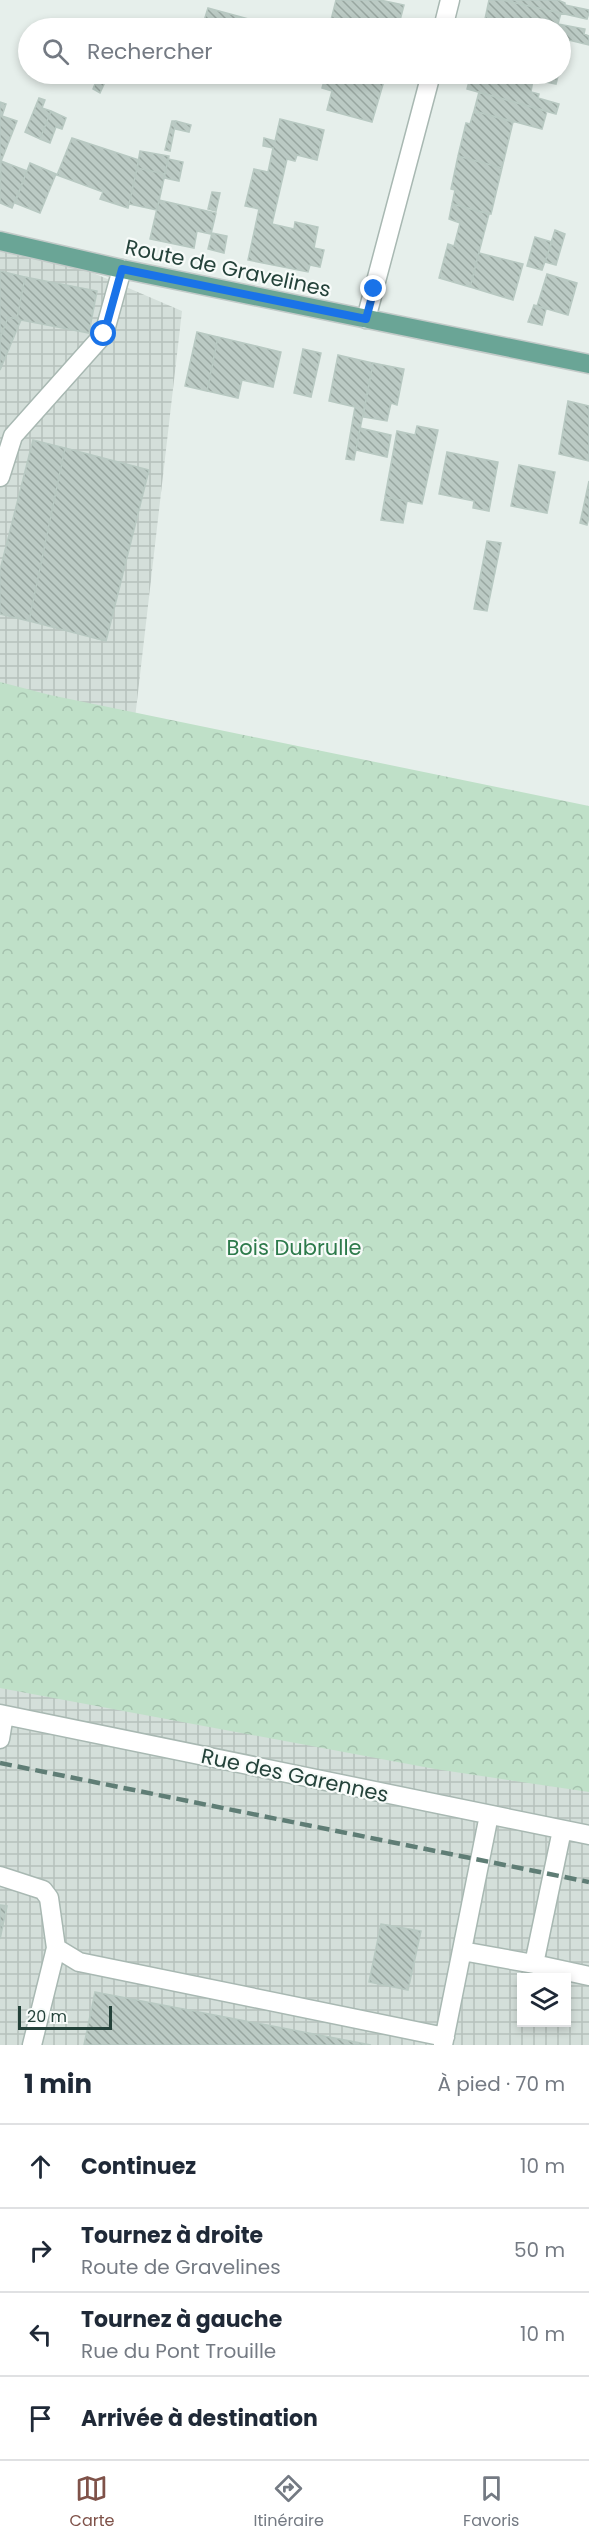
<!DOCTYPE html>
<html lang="fr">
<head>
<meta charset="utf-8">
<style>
  :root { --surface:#fff; --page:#f2f2f3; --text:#1f2937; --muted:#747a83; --line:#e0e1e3; --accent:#7f5249 }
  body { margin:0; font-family:Poppins,sans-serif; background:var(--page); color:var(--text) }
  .controls { position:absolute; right:18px; bottom:18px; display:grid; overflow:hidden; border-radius:0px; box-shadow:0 3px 9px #0003 }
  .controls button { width:54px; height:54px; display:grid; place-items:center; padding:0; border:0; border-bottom:2px solid var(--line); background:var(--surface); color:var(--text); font:30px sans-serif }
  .scale { position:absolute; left:18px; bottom:15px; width:94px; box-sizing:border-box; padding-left:6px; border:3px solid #24423a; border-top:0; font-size:16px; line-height:21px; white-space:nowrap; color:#24423a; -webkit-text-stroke:4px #f7fbf9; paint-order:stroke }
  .stop { position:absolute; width:18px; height:18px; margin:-14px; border:4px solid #1a73e8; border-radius:50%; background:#fff }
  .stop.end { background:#1a73e8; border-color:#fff; box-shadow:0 2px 6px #0008 }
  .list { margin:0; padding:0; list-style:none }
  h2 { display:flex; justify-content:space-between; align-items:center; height:78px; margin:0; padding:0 24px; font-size:26px }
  h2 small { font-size:20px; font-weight:400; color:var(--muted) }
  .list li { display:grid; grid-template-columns:39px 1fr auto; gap:18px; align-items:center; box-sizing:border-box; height:84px; padding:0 24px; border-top:2px solid var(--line) }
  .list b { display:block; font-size:22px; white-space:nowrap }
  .list p { margin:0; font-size:20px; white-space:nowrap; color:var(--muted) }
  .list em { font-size:20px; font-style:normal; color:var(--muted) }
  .icon { flex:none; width:33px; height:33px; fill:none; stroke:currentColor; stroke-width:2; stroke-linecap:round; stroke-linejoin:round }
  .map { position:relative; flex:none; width:589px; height:2045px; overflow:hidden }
  .search { position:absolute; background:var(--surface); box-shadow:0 3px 9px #0003; left:18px; right:18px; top:18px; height:66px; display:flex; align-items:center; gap:15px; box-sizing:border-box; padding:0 21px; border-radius:33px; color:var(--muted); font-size:22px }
  .sheet { height:414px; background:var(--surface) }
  nav { display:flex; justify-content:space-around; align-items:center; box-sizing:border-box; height:84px; border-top:2px solid var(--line); background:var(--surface); font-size:16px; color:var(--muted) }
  nav a { display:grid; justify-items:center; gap:3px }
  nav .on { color:var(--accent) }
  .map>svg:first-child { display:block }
  .industrial { fill:url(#industrial-grid); fill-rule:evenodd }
  .forest { fill:url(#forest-crowns) }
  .building { fill:url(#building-back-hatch); stroke:#b8c9c2; stroke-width:1.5 }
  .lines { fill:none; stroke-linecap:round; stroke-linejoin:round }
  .minor-casing { stroke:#a8b8b2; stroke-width:21 }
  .major-casing { stroke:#c2cac8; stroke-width:21 }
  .minor { stroke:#fff; stroke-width:18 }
  .major { stroke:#6aa596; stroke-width:18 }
  .rail { stroke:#5f7d75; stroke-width:4.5; stroke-dasharray:12 6; stroke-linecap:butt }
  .route { stroke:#1a73e8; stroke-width:8 }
  .labels { text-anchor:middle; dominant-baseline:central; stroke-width:4.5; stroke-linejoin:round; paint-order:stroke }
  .street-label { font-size:21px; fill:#24423a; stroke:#f7fbf9 }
  .park-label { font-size:21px; fill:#2d7a4b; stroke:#f7fbf9 }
</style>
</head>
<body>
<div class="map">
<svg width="589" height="2045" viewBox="0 0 589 2045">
  <defs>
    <pattern id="industrial-grid" width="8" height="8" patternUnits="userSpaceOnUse" patternTransform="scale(1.5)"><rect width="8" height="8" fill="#d4dfda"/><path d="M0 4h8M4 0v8" fill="none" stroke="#b6c1bc"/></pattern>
    <pattern id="forest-crowns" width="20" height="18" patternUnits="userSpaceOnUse" patternTransform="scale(1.5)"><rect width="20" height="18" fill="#bfe0c8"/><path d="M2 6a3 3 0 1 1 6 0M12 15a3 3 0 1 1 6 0" fill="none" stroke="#a4c1ad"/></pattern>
    <pattern id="building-back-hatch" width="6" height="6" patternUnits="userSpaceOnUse" patternTransform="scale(1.5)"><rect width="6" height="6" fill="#bbcac4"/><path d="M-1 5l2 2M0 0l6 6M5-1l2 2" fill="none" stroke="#98a6a0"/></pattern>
  </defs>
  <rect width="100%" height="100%" fill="#e6efeb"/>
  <path class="industrial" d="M0 233 182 311 134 727 589 813V2045H0ZM522 1978H566V2022H522Z"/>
  <path class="forest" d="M0 682 50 695 589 806V1792L435 1769 0 1688Z"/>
  <path class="building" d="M336 0H380L404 5 398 28H329Z
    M489 0H502L561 13 558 24 585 29 584 34 589 36V45L560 38V28H522L485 19Z
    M502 0H558L565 3V5L589 10V13L587 19Z
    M208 8 256 21 255 28H186L189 19 203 24Z
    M485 19 522 28H482Z
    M326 74H386L372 122 327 110 332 91 322 88Z
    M471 74H508L533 79 531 92 539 94 538 98 559 104 556 114 467 89Z
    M508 74H547L558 76 556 84Z
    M97 79 105 82 100 93 93 89Z
    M479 92 547 111 542 129 474 111Z
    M39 98 45 100 42 108 51 111 40 139 25 132Z
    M0 102 6 104 2 116 17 121 0 164Z
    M51 111 66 118 62 129 56 127 50 143 40 139Z
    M474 111 513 122 502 168 458 156 466 123 470 124Z
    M280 119 324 130 317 160 297 155 295 161 287 159 272 224 294 229 295 222 318 227 314 248 324 250 320 267 310 265 308 272 248 260 259 209 245 206 254 169 268 172 273 148 263 146 264 138 275 141Z
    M172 121H176L170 151 165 150Z
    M176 121 191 125 189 132 175 129Z
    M72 138 139 160 128 208 100 199 103 192 57 175Z
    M140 151 169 156 165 174 137 168Z
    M458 156 502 168 491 214 452 204 455 190 451 189Z
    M168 159 183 162 179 181 164 178Z
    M1 161 27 171 12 208 0 203Z
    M30 163 56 174 40 213 15 203Z
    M137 168 165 174 157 210 129 204Z
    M212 192 220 193 216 211 208 209Z
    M159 200 216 213 211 234 197 231 194 248 150 239Z
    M452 204 489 214 470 287 439 278 448 244 454 246 460 223 449 219Z
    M555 230 565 234 556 265 545 262Z
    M212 233 227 236 224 253 208 249Z
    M535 237 552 242 542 270 527 266Z
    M479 253 523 264 513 300 470 287Z
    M0 271 25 277 17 319 8 317 0 339Z
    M547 274 577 283 568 315 537 306Z
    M25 277 97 291 89 333 21 320 0 370V339L8 317 17 319Z
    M534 305 546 309 542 325 528 322Z
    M197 332 218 337 207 391 185 386Z
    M218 337 281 352 273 387 242 380 238 398 207 391Z
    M303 349 321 353 311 397 294 393Z
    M338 355 373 363 354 460 346 459 355 407 329 401Z
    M373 363 404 369 397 405 391 403 387 421 363 417Z
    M568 401 589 406V461L559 454Z
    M417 426 438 430 422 504 385 497 397 431 415 435Z
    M360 428 391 435 387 457 356 450Z
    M33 440 65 448 29 621 0 614V570Z
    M65 448 149 470 106 641 29 621Z
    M447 452 498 462 489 511 473 508 474 501 439 494Z
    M519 465 555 472 547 513 511 506Z
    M589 481V517L587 525 580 523Z
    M385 497 407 501 403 523 381 520Z
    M487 541 501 543 487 611 474 609Z
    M0 1905 7 1906 0 1939Z
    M381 1924 421 1931 408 1990 369 1982Z
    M95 1992 371 2045H84Z"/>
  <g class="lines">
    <g class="minor-casing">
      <path id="minor" d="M443 28 450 0
        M366 319 431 74
        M0 477 13 436 104 334 122 269
        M0 1714 589 1835
        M0 1739 4 1715
        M0 1876 43 1890 49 1898 56 1948 79 1962 445 2037
        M462 1951 534 1964 562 1830
        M534 1964 589 1976
        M32 2045 56 1948
        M443 2045 489 1815"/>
    </g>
    <g class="major-casing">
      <path id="major" d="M0 241 122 269 589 364"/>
    </g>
    <use href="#minor" class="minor"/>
    <use href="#major" class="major"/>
    <path class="rail" d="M0 1763 589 1882"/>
  </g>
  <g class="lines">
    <path class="route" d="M104 334 122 269 366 319 374 289"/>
  </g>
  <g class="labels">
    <g class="street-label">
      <text transform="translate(228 268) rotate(12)">Route de Gravelines</text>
      <text transform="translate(295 1775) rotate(12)">Rue des Garennes</text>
    </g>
    <g class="park-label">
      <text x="294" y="1247">Bois Dubrulle</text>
    </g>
  </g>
</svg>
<div class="controls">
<button><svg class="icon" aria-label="layers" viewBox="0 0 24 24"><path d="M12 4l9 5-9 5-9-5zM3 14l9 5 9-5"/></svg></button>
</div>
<div class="scale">20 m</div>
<div class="stop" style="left:104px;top:334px"></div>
<div class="stop end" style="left:374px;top:289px"></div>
<div class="search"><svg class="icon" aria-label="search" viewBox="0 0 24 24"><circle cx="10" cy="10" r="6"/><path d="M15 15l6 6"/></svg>Rechercher</div>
</div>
<section class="sheet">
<h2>1 min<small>À pied · 70 m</small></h2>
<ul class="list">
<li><svg class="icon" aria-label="ahead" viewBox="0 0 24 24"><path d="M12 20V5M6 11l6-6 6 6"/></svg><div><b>Continuez</b></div><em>10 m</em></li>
<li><svg class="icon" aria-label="right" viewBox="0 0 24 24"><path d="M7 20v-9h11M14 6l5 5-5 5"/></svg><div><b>Tournez à droite</b><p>Route de Gravelines</p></div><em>50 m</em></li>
<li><svg class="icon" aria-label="left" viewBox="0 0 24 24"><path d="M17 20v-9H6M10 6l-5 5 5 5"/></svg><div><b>Tournez à gauche</b><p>Rue du Pont Trouille</p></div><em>10 m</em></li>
<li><svg class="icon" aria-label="arrive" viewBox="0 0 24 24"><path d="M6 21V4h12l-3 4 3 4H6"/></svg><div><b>Arrivée à destination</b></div></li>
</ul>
</section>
<nav>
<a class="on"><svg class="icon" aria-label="map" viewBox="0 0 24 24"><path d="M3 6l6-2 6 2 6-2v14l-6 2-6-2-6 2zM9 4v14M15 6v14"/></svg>Carte</a>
<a><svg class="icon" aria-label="directions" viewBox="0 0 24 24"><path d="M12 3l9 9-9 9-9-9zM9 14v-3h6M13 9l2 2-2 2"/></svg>Itinéraire</a>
<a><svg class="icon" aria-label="saved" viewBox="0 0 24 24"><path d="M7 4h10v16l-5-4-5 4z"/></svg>Favoris</a>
</nav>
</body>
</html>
